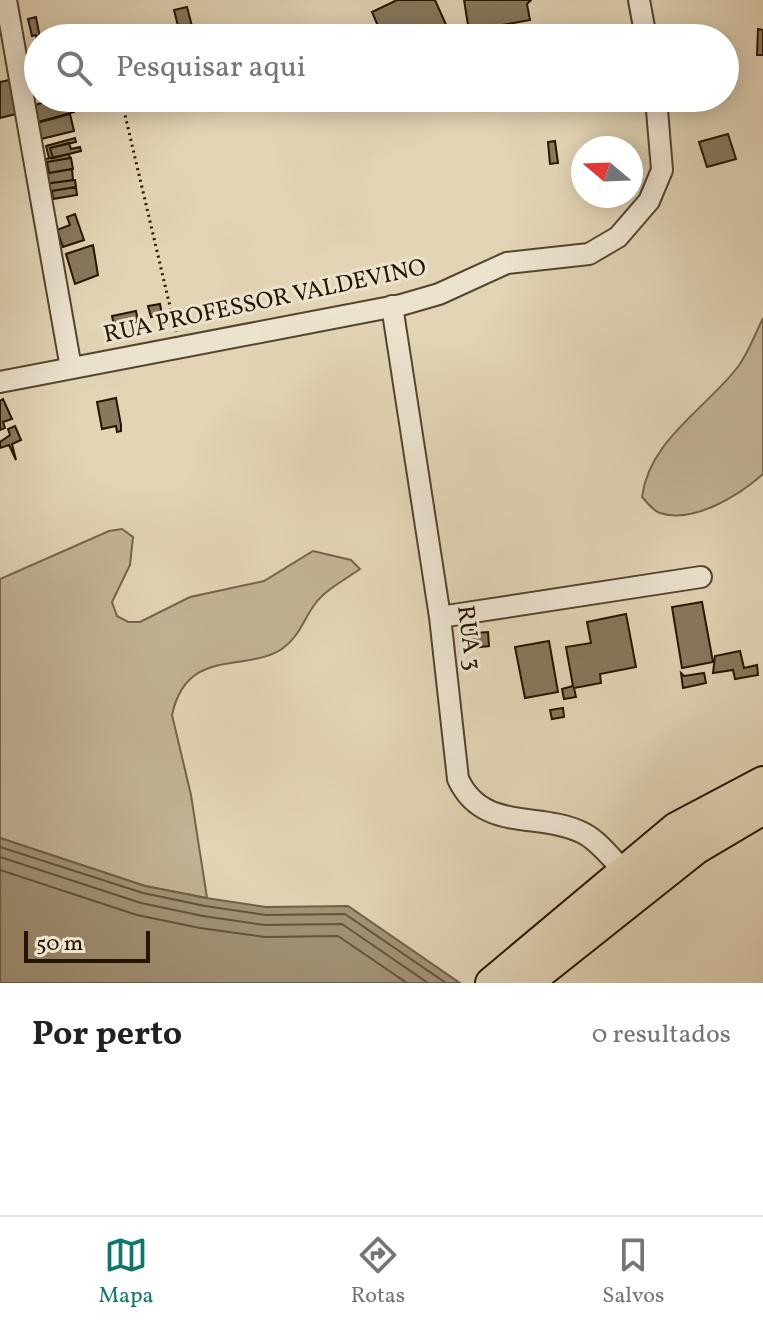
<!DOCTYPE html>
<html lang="pt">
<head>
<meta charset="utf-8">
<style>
  :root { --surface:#fff; --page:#f6f6f6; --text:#202124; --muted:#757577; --line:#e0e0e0; --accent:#0f766e }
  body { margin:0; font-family:Vollkorn,serif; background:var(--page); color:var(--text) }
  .compass { position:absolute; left:571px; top:136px; width:72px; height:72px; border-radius:50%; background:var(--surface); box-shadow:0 4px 20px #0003; rotate:289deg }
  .scale { position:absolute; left:24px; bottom:20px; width:126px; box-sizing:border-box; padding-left:8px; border:4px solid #241400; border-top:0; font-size:22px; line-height:28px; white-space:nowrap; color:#241400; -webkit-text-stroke:6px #ece3cf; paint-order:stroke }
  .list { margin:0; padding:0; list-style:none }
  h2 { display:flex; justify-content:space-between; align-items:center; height:104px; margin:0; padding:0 32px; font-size:34px }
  h2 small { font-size:26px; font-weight:400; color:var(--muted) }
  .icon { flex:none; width:44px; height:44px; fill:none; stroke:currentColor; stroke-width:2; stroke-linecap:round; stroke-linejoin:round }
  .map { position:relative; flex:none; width:763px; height:983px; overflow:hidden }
  .search { position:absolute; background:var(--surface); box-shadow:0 4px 20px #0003; left:24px; right:24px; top:24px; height:88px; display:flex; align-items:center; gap:20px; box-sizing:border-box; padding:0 28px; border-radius:44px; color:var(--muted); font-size:30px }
  .sheet { height:232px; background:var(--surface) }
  nav { display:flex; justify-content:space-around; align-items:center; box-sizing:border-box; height:112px; border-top:2px solid var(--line); background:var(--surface); font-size:22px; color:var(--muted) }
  nav a { display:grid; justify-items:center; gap:4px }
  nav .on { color:var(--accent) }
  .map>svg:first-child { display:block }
  .green { fill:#c2b396; stroke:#73644b; stroke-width:2 }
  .water { fill:#a19377; stroke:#6f6047; stroke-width:2 }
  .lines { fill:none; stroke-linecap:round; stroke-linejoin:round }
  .shore { stroke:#62543c; stroke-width:2 }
  .building { fill:#87785e; stroke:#241400; stroke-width:2 }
  .minor-casing { stroke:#54442d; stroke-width:24 }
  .primary-casing { stroke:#241400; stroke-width:34 }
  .path { stroke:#241400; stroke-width:3; stroke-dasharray:2 4; stroke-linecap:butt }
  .minor { stroke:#ece3cf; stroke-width:20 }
  .primary { stroke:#e2d4b5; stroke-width:30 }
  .labels { text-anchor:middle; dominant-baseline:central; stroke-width:6; stroke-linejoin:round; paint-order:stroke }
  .street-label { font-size:24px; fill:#241400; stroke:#ece3cf }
</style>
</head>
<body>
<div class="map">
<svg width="763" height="983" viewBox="0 0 763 983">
  <rect width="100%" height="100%" fill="#e2d4b5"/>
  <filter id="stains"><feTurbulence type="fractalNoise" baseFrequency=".0025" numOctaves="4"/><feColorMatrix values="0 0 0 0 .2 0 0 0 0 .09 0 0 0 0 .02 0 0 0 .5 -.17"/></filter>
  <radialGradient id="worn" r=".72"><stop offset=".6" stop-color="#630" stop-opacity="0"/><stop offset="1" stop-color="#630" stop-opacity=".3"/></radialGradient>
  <path class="green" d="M763 318V474C740 495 693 524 660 513 653 511 647 502 642 497 649 441 704 410 737 368 748 354 755 334 763 318Z
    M122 529 133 537 130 565 112 602 117 616 128 622H140L190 597 264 581 313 551 351 560 360 569C346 579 325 590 315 604 303 620 300 636 282 649 245 673 187 646 172 715L191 795 207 898 145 886 0 838V579L109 531Z"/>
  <path class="water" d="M0 838 145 886 206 898 266 907 348 906 460 983H0Z"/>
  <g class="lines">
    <path class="shore" d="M0 847 143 893 205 906 266 915 345 914 446 983
      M0 857 141 903 203 916 265 925 342 924 428 983
      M0 870 137 915 200 928 265 937 338 936 407 983"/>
  </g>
  <path class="building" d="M397 0H435L452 38H423L418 27 399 36 409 34 411 38H383L372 12Z
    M464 0H531L527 4 530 20 469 31Z
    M187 7 193 30 180 34 174 10Z
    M36 17 40 38 37 40 36 35 32 36 28 19Z
    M535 29 537 38H521L520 32Z
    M758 29 763 30V55H757Z
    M9 80 16 114 0 118V82Z
    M60 98H70L74 112 38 122 31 106Z
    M70 114 74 131 41 139 37 123Z
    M728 134 736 159 707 167 699 142Z
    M75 138 76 142 50 148 53 158H49L46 146Z
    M555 141 558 163 550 164 548 142Z
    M69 143 71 149 80 147 81 151 53 158 50 148Z
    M69 154 70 158 47 162 49 173 42 174 40 160Z
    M71 158 73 169 49 173 47 162Z
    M72 169 73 180 44 184 42 174Z
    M75 180 76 187 45 192 44 184Z
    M76 187 77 195 53 199 52 191Z
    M75 214 84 240 63 247 57 230 70 225 67 217Z
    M93 245 98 275 75 284 66 254Z
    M160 304 162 315 151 317 148 306Z
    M136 311 138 322 114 325 112 316Z
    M116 398 121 425V431L117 432 116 426 102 429 97 402Z
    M3 399 12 419 3 422 5 428 0 430V401Z
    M15 426 21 440 12 444 16 460 9 445 0 448V442L10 435 8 429Z
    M702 602 713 662 682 668 672 607Z
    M626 614 636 667 600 674 601 683 574 688 576 697 564 699 562 689 573 686 566 647 591 643 587 622Z
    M475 629V633L488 632 489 646 472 648 470 630Z
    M549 641 558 692 525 698 515 647Z
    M740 651 744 668 757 665 758 675 735 679 733 670 713 673 715 656Z
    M681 673 684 676 704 673 706 683 683 688Z
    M563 708 564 717 552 719 550 710Z"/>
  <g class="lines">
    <g class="minor-casing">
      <path id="minor" d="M6 0 71 368
        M639 0 646 38
        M392 306 440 617 458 779C483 833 539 811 583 833 599 841 612 859 624 871
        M0 382 401 305 439 294 507 263 589 254 618 237 649 201 662 170 656 98
        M440 617 701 577"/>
    </g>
    <g class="primary-casing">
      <path id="primary" d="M491 983 676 828 763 782
        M527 983 697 848 763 809"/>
    </g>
    <path class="path" d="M107 35V38
      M121 98 176 332"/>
    <use href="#minor" class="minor"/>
    <use href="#primary" class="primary"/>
  </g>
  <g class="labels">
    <g class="street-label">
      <text transform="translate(265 302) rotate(-12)">RUA PROFESSOR VALDEVINO</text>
      <text transform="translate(468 638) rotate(83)">RUA 3</text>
    </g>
  </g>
  <rect width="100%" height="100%" filter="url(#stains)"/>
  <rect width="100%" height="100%" fill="url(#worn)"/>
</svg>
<svg class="compass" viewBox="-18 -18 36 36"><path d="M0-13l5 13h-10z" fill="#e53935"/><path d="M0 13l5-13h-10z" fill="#757577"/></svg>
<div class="scale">50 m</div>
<div class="search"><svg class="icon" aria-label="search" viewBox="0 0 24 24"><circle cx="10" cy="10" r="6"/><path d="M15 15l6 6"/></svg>Pesquisar aqui</div>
</div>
<section class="sheet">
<h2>Por perto<small>0 resultados</small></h2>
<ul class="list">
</ul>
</section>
<nav>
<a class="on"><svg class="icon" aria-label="map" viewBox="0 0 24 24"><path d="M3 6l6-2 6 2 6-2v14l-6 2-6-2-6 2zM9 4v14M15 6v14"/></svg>Mapa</a>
<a><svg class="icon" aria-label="directions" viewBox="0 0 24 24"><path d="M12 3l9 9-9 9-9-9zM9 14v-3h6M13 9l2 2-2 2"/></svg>Rotas</a>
<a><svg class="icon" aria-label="saved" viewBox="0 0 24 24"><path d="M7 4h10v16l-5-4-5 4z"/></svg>Salvos</a>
</nav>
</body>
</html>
